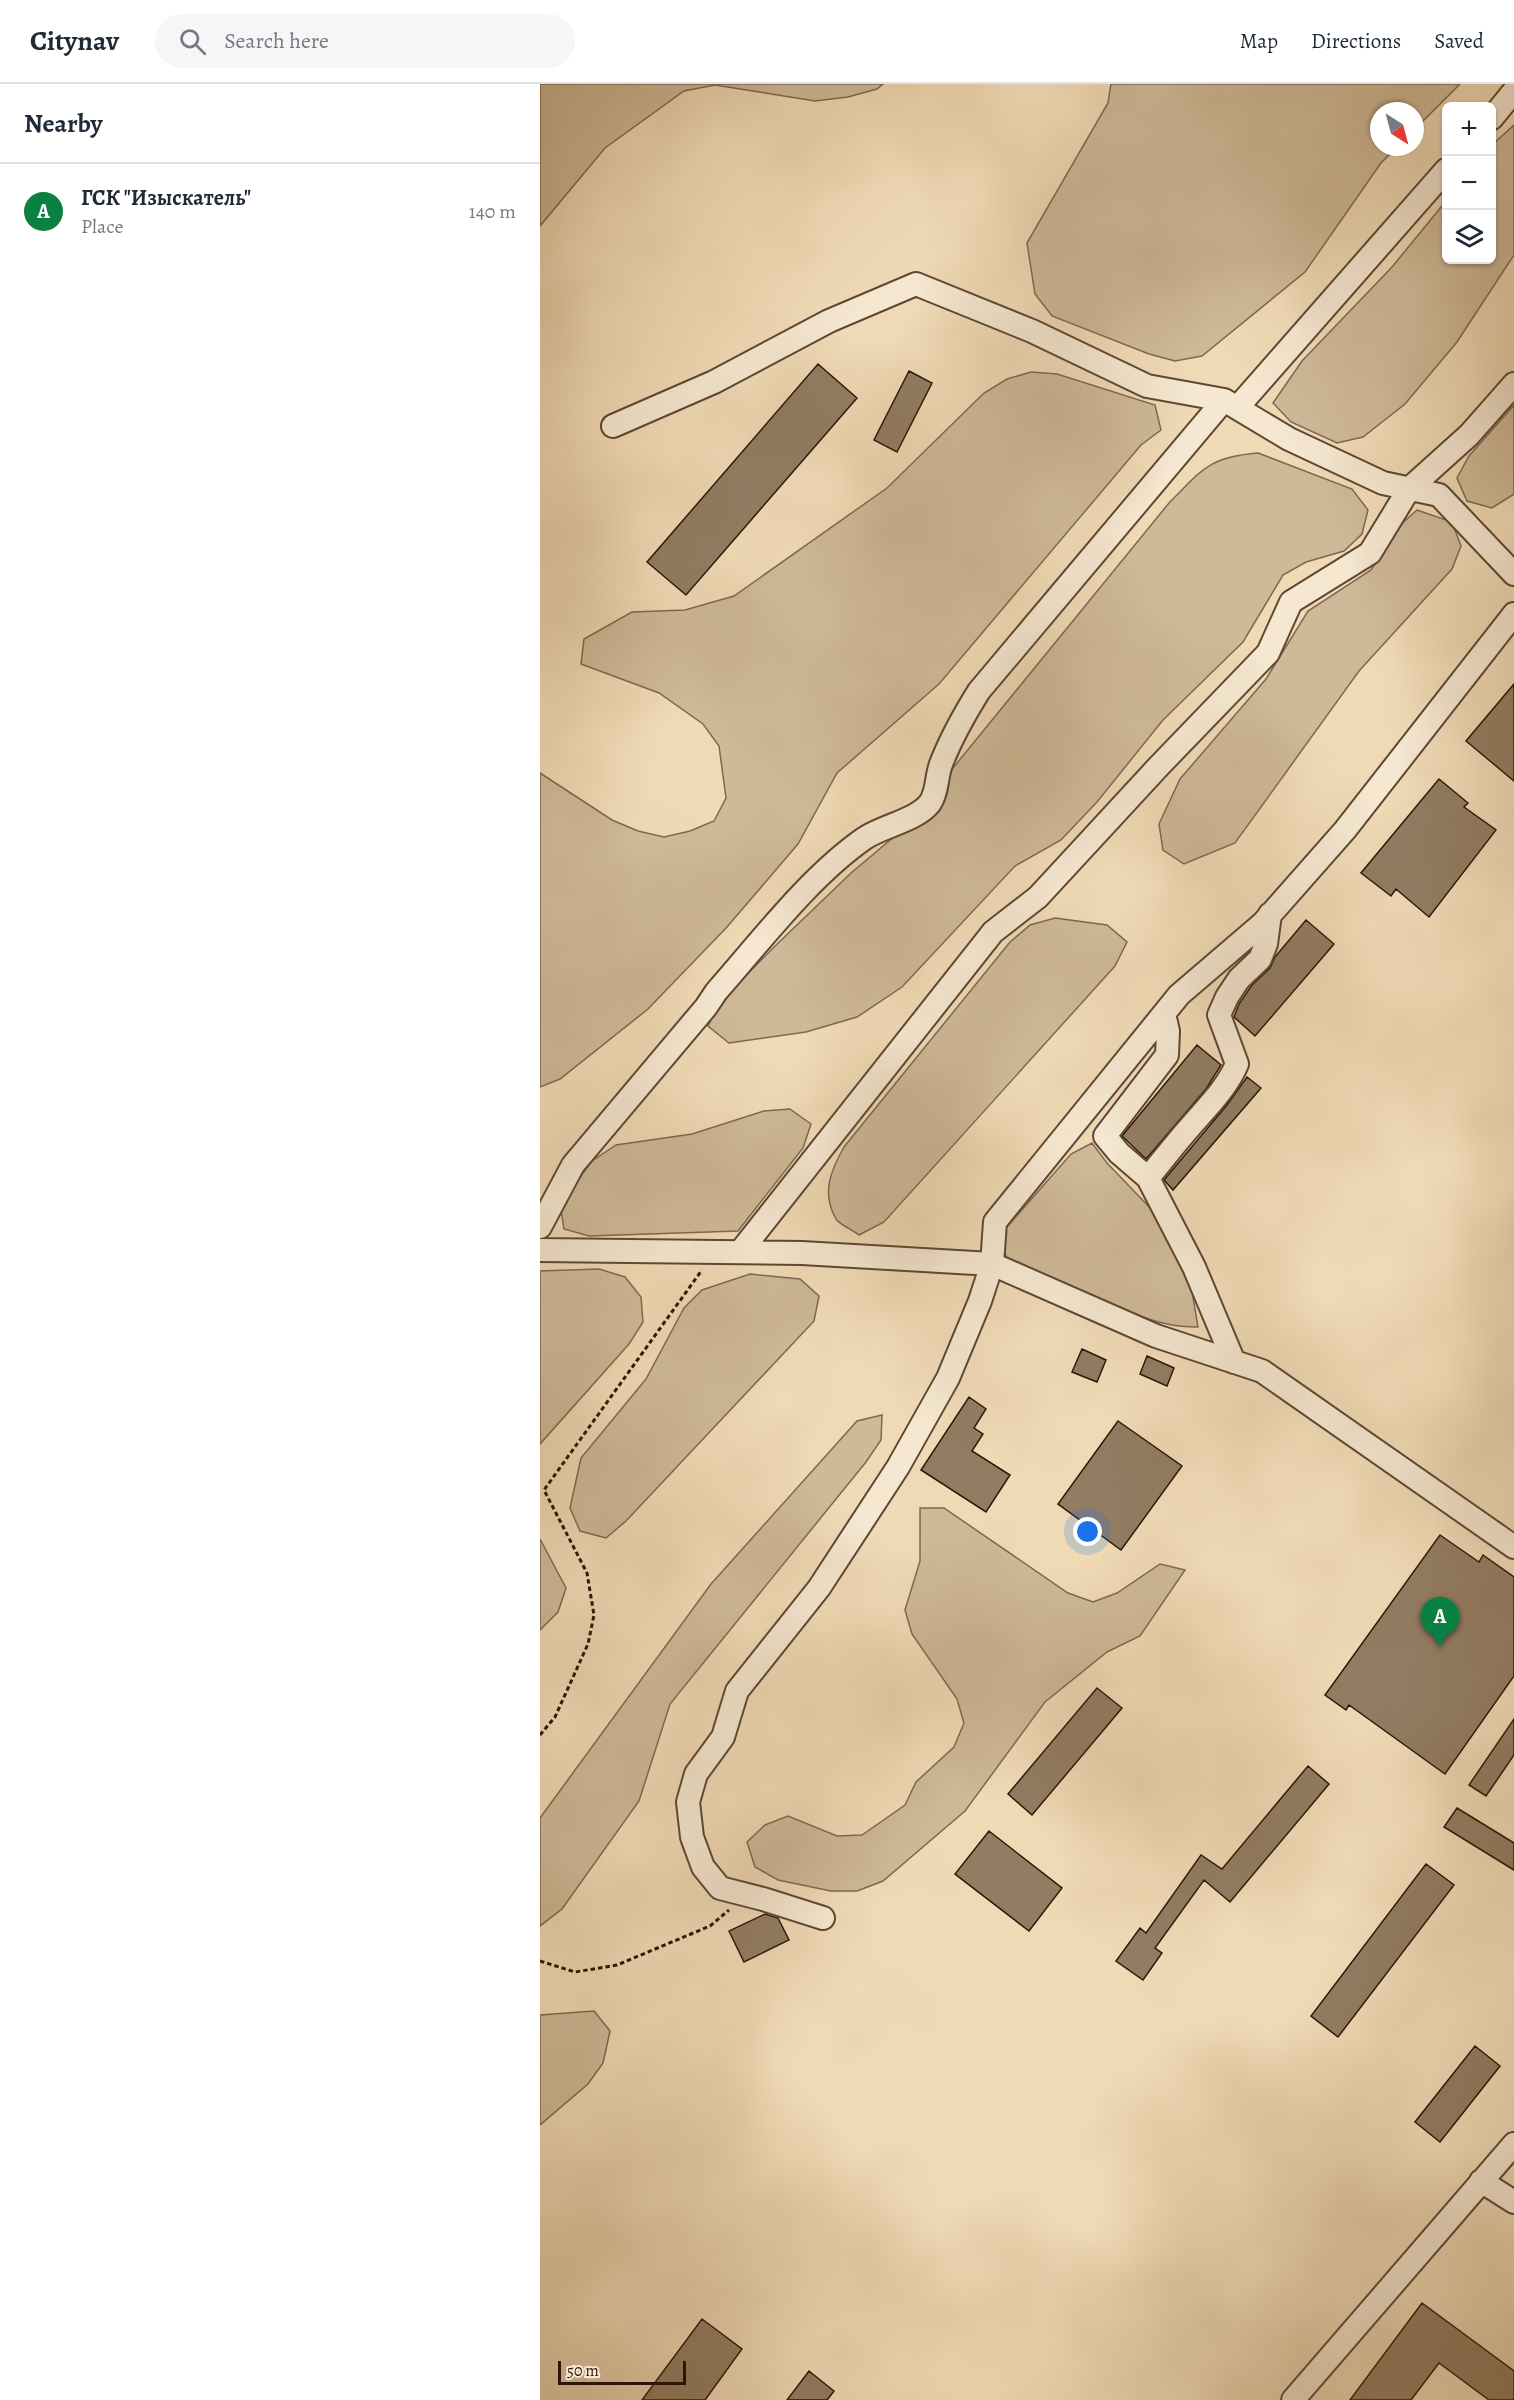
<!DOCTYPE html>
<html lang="en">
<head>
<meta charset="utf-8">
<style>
  :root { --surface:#fff; --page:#f6f6f7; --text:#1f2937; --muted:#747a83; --line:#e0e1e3; --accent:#0b8043 }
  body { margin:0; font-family:Alegreya,serif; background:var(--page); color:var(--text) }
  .controls { position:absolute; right:18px; top:18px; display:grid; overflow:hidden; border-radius:9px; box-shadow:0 2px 4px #0004 }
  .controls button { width:54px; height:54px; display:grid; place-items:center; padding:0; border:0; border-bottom:2px solid var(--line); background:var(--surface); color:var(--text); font:30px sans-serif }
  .compass { position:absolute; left:830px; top:18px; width:54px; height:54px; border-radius:50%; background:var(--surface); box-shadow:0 2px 4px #0004; rotate:144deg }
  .scale { position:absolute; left:18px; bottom:15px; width:128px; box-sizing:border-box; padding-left:6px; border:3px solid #2c1608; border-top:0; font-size:16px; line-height:21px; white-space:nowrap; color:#2c1608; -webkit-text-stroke:4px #f5e7d0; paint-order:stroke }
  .you { position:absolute; left:548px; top:1448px; width:21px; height:21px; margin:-15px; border:4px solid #fff; border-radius:50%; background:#1a73e8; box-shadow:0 0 0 9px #1a73e833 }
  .badge { display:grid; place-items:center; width:39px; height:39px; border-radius:50%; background:var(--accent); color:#fff; font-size:20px; font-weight:700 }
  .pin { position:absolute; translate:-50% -50px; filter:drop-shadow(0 2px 3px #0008) }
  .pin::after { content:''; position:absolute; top:32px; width:21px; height:18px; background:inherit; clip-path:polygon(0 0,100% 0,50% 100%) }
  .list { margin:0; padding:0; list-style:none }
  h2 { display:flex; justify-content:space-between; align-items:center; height:78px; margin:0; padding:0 24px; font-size:26px }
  h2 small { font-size:20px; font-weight:400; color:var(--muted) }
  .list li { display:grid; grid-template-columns:39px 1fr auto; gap:18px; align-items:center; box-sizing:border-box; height:96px; padding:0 24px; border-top:2px solid var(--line) }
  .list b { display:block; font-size:22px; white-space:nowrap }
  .list p { margin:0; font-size:20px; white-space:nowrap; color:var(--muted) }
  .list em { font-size:20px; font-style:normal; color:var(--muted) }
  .icon { flex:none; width:33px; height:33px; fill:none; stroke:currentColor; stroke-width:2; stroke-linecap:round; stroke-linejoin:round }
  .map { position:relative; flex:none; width:974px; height:2316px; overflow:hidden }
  header { display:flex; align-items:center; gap:36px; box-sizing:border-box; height:84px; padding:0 30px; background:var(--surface); border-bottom:2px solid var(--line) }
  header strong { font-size:28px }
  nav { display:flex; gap:33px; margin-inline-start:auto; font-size:21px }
  .search { width:420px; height:54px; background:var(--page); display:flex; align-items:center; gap:15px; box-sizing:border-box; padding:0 21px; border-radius:33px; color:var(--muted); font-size:22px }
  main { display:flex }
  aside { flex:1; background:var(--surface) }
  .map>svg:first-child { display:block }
  .green { fill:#cfb998; stroke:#7e6850; stroke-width:1.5 }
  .building { fill:#927c62; stroke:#2c1608; stroke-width:1.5 }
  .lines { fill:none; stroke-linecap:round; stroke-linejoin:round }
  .minor-casing { stroke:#5d4734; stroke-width:26 }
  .path { stroke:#2c1608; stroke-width:3; stroke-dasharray:4.5 3; stroke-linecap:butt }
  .minor { stroke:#f5e7d0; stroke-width:22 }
</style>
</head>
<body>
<header>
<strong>Citynav</strong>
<div class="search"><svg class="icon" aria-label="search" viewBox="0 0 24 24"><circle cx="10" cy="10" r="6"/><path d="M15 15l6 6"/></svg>Search here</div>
<nav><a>Map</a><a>Directions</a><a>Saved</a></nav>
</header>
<main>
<aside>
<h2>Nearby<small></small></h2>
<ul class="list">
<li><span class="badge">A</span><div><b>ГСК &quot;Изыскатель&quot;</b><p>Place</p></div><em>140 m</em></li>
</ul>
</aside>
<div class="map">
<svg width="974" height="2316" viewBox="0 0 974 2316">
  <rect width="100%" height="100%" fill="#f0dab6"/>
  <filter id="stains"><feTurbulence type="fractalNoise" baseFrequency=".00333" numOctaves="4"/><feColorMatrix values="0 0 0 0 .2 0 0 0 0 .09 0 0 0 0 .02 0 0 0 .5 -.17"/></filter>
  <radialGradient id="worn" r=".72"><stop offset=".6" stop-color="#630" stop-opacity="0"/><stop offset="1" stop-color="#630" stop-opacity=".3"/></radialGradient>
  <path class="green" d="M0 0H343L337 5 308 13 275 17 175 1 144 7 65 64 0 142Z
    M571 0H920L875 45V27H839V63H857L841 79 765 188 662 272 635 277 609 270 512 232 495 210 487 159 568 19Z
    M974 41V171L917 258 865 320 823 353 797 359 751 338 733 319 762 277 852 183 906 117V176H952V61Z
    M491 288 517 290 615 321 621 346 601 361 399 600 297 689 258 760 187 843 108 925 20 995 0 1003V689L72 736 98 747 124 753 150 747 174 737 186 714 179 662 163 640 119 609 41 580 44 555 92 528 145 526 194 512 347 404 444 309 467 295Z
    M974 321V410L952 424 927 417 917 394 929 372Z
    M718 369 812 405 828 426 822 450 804 467 766 478 743 491 703 558 623 636 557 718 521 756 475 782 362 903 317 933 266 948 189 959 168 942 180 918 234 863 311 789 387 725 413 684 629 419C662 386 668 373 718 369Z
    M877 426 912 438 921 462 912 485 819 587 695 759 644 780 623 766 619 740 640 695 726 595 768 527 831 486 858 443Z
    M515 834 567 841 587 858 575 882 344 1138 319 1151C313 1146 300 1141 296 1135 281 1109 291 1086 304 1063L470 858 490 841Z
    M250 1025 271 1040 263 1064 198 1147 49 1152 24 1145 20 1120 52 1077 76 1061 152 1050 224 1027Z
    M552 1059 567 1079 615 1129 636 1166 652 1207 658 1243C625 1244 599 1232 569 1219 535 1205 502 1188 467 1175L459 1152 531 1070Z
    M59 1185 85 1193 101 1213 103 1238 89 1260 0 1360V1187Z
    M210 1190 260 1195 279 1212 274 1237 86 1437 66 1454 40 1447 30 1424 41 1374 106 1295 144 1224 162 1206Z
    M342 1331 341 1356 326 1378 130 1620 99 1717 22 1825 0 1842V1734L171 1500 317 1337Z
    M380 1424H404L528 1509 553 1518 577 1509 620 1480 645 1486 600 1552 567 1568 505 1618 425 1727 343 1797 317 1807H291L238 1796 215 1783 207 1758 225 1741 248 1732 297 1752 322 1751 365 1721 376 1698 414 1663 424 1639 417 1615 372 1550 365 1526 380 1477Z
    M0 1455 26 1504 18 1528 0 1546Z
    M54 1927 70 1947 63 1979 48 2000 0 2041V1931Z"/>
  <path class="building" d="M278 280 317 314 146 511 107 478Z
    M369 287 392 299 357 368 334 356Z
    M974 600V697L926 657Z
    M899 695 928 719 924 723 956 746 889 833 856 805 851 812 821 789Z
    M766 836 794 860 715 952 694 933 699 920 712 901 730 884 735 873Z
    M657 961 681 981 666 1005 606 1075 582 1052Z
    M707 993 721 1004 633 1106 624 1096 687 1021Z
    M542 1265 566 1276 557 1298 532 1288Z
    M607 1272 634 1284 627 1302 600 1290Z
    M429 1313 446 1325 434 1344 443 1350 432 1367 470 1391 446 1428 381 1386Z
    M578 1337 642 1382 581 1466 518 1420Z
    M900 1451 939 1478 943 1471 974 1493V1592L905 1690 809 1621 806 1626 785 1611Z
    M557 1604 582 1624 492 1731 468 1710Z
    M974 1635V1671L946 1712 929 1701Z
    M768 1682 789 1700 690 1818 664 1796 615 1864 622 1869 603 1896 576 1877 600 1844 606 1849 661 1771 682 1785Z
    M917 1724 974 1759V1786L904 1743Z
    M449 1747 522 1804 489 1847 415 1790Z
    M886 1780 914 1801 798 1953 771 1932Z
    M225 1830 238 1834 249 1856 204 1878 189 1847Z
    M935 1962 960 1982 900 2058 875 2038Z
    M882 2219 974 2287V2316H949L899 2279 871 2316H810Z
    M162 2235 202 2265 165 2316H102Z
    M269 2287 294 2307 287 2316H247Z"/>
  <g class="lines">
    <g class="minor-casing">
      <path id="minor" d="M952 34 974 7
        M697 324 906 86
        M73 342 174 298 289 237 376 200 492 247 607 302 684 316 749 355 843 399 899 411 974 490
        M608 1094 579 1069 565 1052 627 971 628 947 624 930
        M0 1143 33 1081 166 923 176 908C221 857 270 792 325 754 343 742 377 736 390 719 398 707 396 693 401 680 411 654 424 631 439 607L684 316
        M0 1166 262 1169 452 1180 616 1252 722 1287 974 1463
        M200 1168 453 848 498 813 619 682 728 569 751 518 830 469 869 405 929 351 974 300
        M694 1278 654 1183 608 1094C622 1077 635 1060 650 1043 668 1022 686 1005 697 980L679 931 687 913 699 895 720 875 726 860 730 830
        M283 1834 223 1815 180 1804 163 1783 152 1753 148 1718 156 1690 183 1653 197 1607 279 1504 358 1383 408 1294 440 1217 452 1180 455 1138 639 911 723 839 805 746 974 530
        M941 2097 974 2118
        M753 2316 974 2060"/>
    </g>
    <path class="path" d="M0 1651 15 1633 48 1560 54 1531 47 1489 4 1406 162 1186
      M0 1877 35 1888 77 1881 170 1842 189 1826"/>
    <use href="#minor" class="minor"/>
  </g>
  <rect width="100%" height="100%" filter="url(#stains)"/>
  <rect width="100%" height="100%" fill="url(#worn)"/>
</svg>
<div class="controls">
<button>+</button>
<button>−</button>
<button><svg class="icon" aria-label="layers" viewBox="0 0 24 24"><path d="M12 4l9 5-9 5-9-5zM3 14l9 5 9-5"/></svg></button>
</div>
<svg class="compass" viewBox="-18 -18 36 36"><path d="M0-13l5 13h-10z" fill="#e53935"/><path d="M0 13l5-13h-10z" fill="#747a83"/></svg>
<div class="scale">50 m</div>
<div class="you"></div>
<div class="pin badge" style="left:900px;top:1563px">A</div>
</div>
</main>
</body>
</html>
